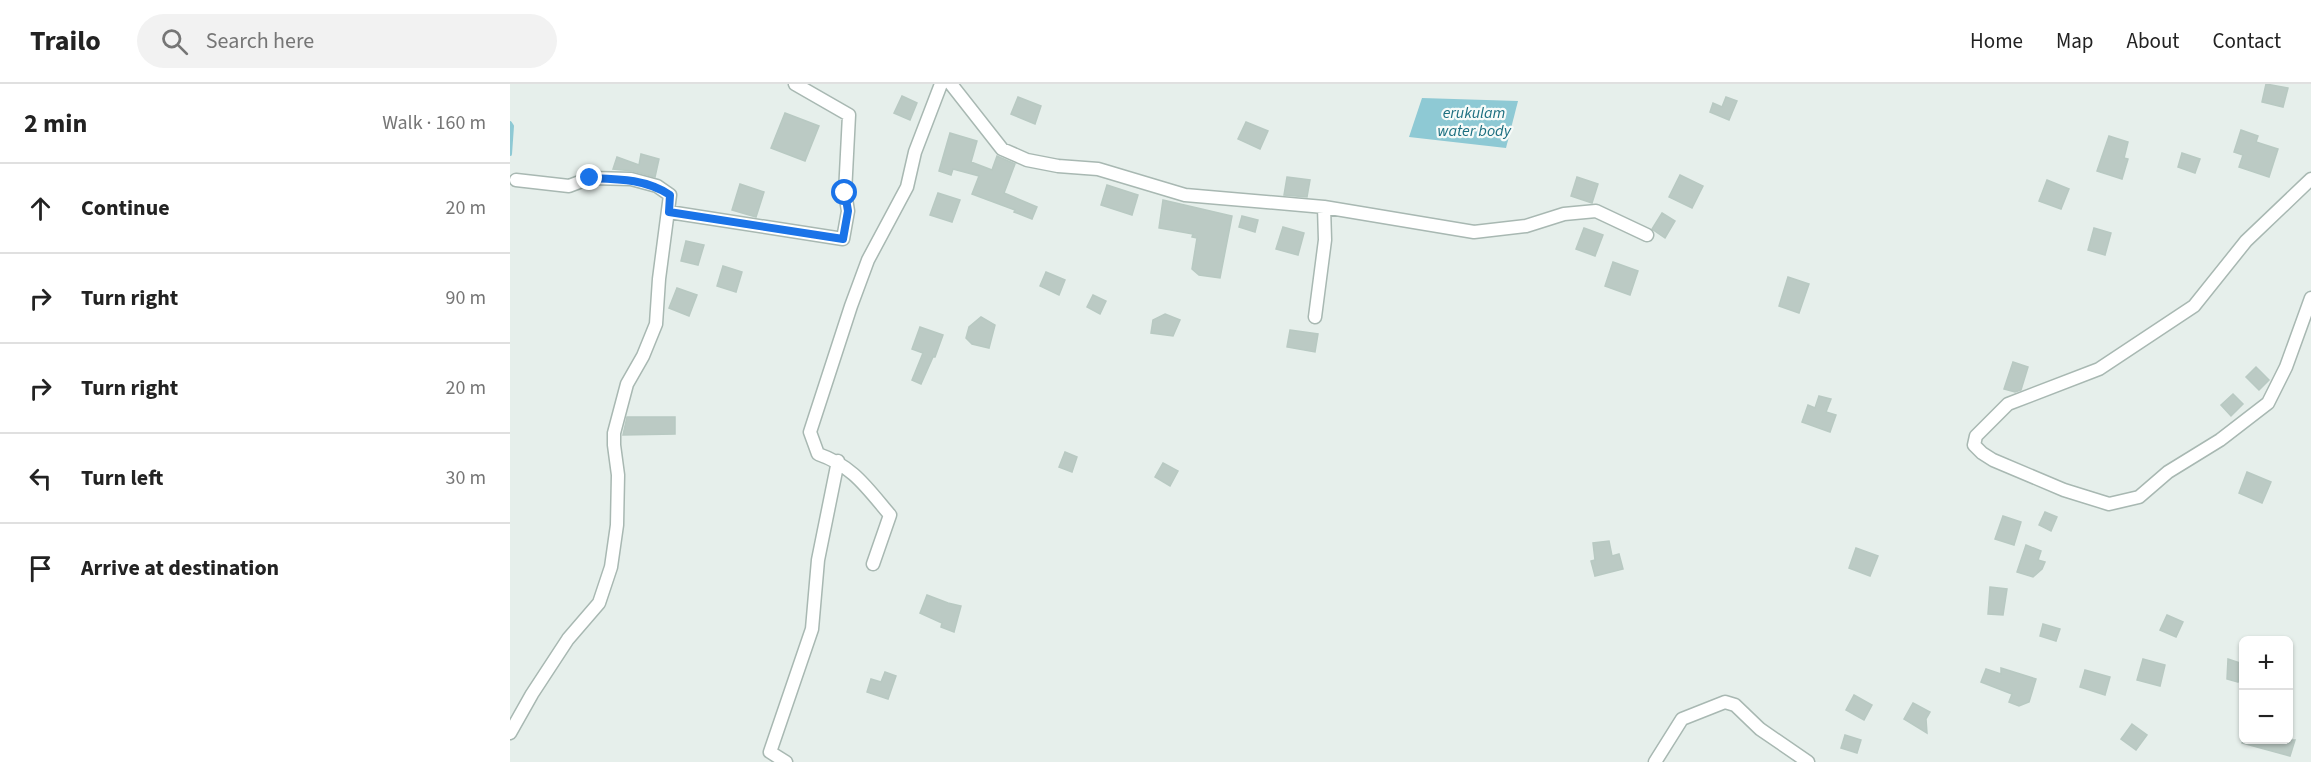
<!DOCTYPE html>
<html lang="en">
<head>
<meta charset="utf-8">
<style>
  :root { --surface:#fff; --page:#f2f2f2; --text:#222; --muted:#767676; --line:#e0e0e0 }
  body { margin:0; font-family:"Source Sans 3",sans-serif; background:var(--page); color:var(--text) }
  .controls { position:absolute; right:18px; bottom:18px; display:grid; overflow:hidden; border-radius:9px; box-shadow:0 2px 4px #0004 }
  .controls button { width:54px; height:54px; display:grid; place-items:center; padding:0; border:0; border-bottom:2px solid var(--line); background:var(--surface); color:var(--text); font:30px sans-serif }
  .stop { position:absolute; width:18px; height:18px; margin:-14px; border:4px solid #1a73e8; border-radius:50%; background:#fff }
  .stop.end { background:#1a73e8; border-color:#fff; box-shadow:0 2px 6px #0008 }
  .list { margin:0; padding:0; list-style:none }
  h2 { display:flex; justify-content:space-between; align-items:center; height:78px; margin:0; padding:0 24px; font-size:26px }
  h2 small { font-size:20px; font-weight:400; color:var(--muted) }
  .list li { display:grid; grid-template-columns:39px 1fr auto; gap:18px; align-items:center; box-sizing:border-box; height:90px; padding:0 24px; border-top:2px solid var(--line) }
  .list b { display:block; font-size:22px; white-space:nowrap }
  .list em { font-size:20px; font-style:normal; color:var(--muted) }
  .icon { flex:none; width:33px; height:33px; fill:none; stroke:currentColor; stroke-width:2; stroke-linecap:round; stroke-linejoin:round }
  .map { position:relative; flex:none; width:1801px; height:678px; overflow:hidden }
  header { display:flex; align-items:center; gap:36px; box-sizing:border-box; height:84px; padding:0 30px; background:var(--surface); border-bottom:2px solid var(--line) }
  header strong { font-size:28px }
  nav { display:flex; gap:33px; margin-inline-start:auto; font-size:21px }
  .search { width:420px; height:54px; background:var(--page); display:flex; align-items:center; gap:15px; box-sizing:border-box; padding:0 21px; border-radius:33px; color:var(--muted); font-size:22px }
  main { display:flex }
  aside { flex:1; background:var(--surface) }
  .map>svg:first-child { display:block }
  .water { fill:#8ec9d4 }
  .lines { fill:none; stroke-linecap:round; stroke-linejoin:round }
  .stream { stroke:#8ec9d4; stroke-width:4 }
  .building { fill:#bbcac4; stroke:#b8c9c2; stroke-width:1.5 }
  .minor-casing { stroke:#a8b8b2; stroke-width:15 }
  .minor { stroke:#fff; stroke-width:12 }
  .route { stroke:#1a73e8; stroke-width:8 }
  .labels { text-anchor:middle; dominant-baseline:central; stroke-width:4.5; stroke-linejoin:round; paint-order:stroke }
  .water-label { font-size:16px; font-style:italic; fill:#1c6f80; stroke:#f7fbf9 }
</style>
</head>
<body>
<header>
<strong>Trailo</strong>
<div class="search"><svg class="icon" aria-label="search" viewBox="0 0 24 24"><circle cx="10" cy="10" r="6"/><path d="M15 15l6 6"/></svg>Search here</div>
<nav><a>Home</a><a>Map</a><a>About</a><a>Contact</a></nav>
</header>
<main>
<aside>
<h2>2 min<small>Walk · 160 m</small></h2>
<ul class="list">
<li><svg class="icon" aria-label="ahead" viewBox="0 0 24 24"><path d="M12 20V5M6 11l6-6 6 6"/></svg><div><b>Continue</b></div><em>20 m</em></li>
<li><svg class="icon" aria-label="right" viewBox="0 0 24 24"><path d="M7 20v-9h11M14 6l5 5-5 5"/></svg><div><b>Turn right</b></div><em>90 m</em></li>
<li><svg class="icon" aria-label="right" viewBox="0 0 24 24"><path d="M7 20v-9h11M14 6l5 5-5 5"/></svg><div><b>Turn right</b></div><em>20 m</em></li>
<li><svg class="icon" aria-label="left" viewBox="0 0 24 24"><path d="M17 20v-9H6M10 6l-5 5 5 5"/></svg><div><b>Turn left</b></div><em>30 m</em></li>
<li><svg class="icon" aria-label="arrive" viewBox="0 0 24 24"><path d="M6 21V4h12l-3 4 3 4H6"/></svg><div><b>Arrive at destination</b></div></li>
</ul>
</aside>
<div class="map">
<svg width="1801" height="678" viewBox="0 0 1801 678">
  <rect width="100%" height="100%" fill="#e6efeb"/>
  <path class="water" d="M912 14 1008 17 996 64 899 53Z"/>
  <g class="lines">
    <path class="stream" d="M0 39 2 42 0 70"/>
  </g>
  <path class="building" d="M1756 0 1778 4 1773 23 1752 18Z
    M392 12 407 19 400 36 384 29Z
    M508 13 531 22 525 40 501 30Z
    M1216 13 1227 17 1219 36 1200 28 1203 19 1212 23Z
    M275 29 309 42 295 77 261 64Z
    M736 38 758 47 750 65 728 55Z
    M1731 46 1748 52 1746 58 1768 65 1759 93 1729 83 1733 71 1724 68Z
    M440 49 467 57 461 78 482 86 487 72 505 80 494 109 527 123 522 135 504 128 505 126 462 110 469 92 443 85 441 91 429 87Z
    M1599 52 1618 58 1614 74 1618 75 1612 95 1587 87Z
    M1672 69 1690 75 1685 89 1668 83Z
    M131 70 149 75 145 93 123 87 103 85 107 73 129 81Z
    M1170 91 1193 102 1182 124 1159 113Z
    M777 93 800 96 797 113 774 111Z
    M1067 93 1088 100 1082 119 1061 112Z
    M1537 96 1559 105 1551 125 1529 117Z
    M230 100 254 108 246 133 222 126Z
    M597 101 628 111 622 131 591 121Z
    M428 109 450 116 442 138 420 131Z
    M653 116 722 132 710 194 689 191 682 185 687 154 682 153 683 150 649 144Z
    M1152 129 1165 137 1155 154 1142 145Z
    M732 132 748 136 745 148 729 143Z
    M773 143 794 149 788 171 766 165Z
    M1074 144 1093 151 1085 172 1066 165Z
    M1584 144 1601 149 1595 171 1578 166Z
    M176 157 194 161 188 181 171 177Z
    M1103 178 1128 187 1120 211 1095 202Z
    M213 182 232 188 226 208 207 202Z
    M536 188 555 196 549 211 530 202Z
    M1278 193 1299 200 1289 229 1269 222Z
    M167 204 187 211 179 232 159 224Z
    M583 211 596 217 590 230 577 223Z
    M655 230 670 236 663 252 641 249 643 236Z
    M471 233 485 241 479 264 462 260 456 254 459 243Z
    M410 243 433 251 425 273H423L411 300 402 296 413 269 402 265Z
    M780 246 808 250 805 268 777 263Z
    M1503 278 1518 283 1511 306 1505 308 1494 305Z
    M1746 283 1759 296 1749 306 1736 293Z
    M1723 310 1733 320 1721 332 1711 321Z
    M1309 312 1321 315 1316 328 1326 331 1320 348 1292 338 1298 321 1305 324Z
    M117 333H165V350L113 351Z
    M555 368 567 373 562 388 549 383Z
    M653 379 668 387 660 402 645 393Z
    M1737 388 1761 398 1752 419 1729 409Z
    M1535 428 1547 433 1541 447 1529 441Z
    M1493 432 1511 438 1504 461 1485 455Z
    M1099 457 1102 472 1109 470 1113 485 1085 492 1081 477 1085 476 1083 459Z
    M1516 461 1531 467 1528 476 1535 478 1532 485 1523 493 1507 488Z
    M1346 464 1368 472 1360 492 1339 484Z
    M1480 503 1497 505 1493 531 1478 530Z
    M417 511 438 519 451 522 444 548 431 543 432 539 410 529Z
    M1657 531 1673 538 1666 553 1650 546Z
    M1533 540 1550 545 1546 557 1530 552Z
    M1633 575 1655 581 1650 602 1627 596Z
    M1718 575 1733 580 1728 598 1717 595Z
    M1491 584 1526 595 1519 618 1509 622 1499 618 1502 610 1471 598 1476 585 1491 590Z
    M1575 586 1600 593 1595 611 1570 603Z
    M375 588 386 592 378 615 357 608 361 595 371 598Z
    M1344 611 1362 621 1354 636 1336 626Z
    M1403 619 1420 628 1416 635 1417 649 1394 635Z
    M1622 640 1637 651 1626 666 1611 655Z
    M1335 651 1351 656 1347 669 1331 664Z
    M1733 656H1785L1780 672 1732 659Z"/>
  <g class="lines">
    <g class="minor-casing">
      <path id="minor" d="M441 0 492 65 517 76 548 82 588 85 675 111 814 123 815 156 805 233
        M1801 95 1736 157 1684 222 1589 285 1498 320 1466 352 1464 361 1472 369 1483 376 1554 406 1599 420 1629 413 1658 388 1710 356 1758 319 1776 283 1801 214
        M814 123 964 148 1016 142 1054 130 1086 127 1137 151
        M159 128 333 155 338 127 335 109 339 31 285 0
        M363 480 380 431C357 404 343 382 308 370L300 348 341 222 358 176 397 103 405 68 431 0
        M0 649 22 610 58 555 89 519 101 483 107 441 108 391 104 361V349L117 300 133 272 146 240 149 195 160 111 147 102 121 95 80 94 59 102 6 96
        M276 678 260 668 302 545 308 476 328 377
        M1145 678 1172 635 1215 618 1225 621 1250 645 1298 678"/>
    </g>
    <use href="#minor" class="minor"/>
  </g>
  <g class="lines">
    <path class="route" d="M80 94C109 95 136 95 160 111L159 128 333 155 338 127 335 109"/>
  </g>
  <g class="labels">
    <g class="water-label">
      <text x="964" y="29">erukulam<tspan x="964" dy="18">water body</tspan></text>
    </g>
  </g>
</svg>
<div class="controls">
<button>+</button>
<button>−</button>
</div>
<div class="stop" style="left:335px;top:109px"></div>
<div class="stop end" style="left:80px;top:94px"></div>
</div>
</main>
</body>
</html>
